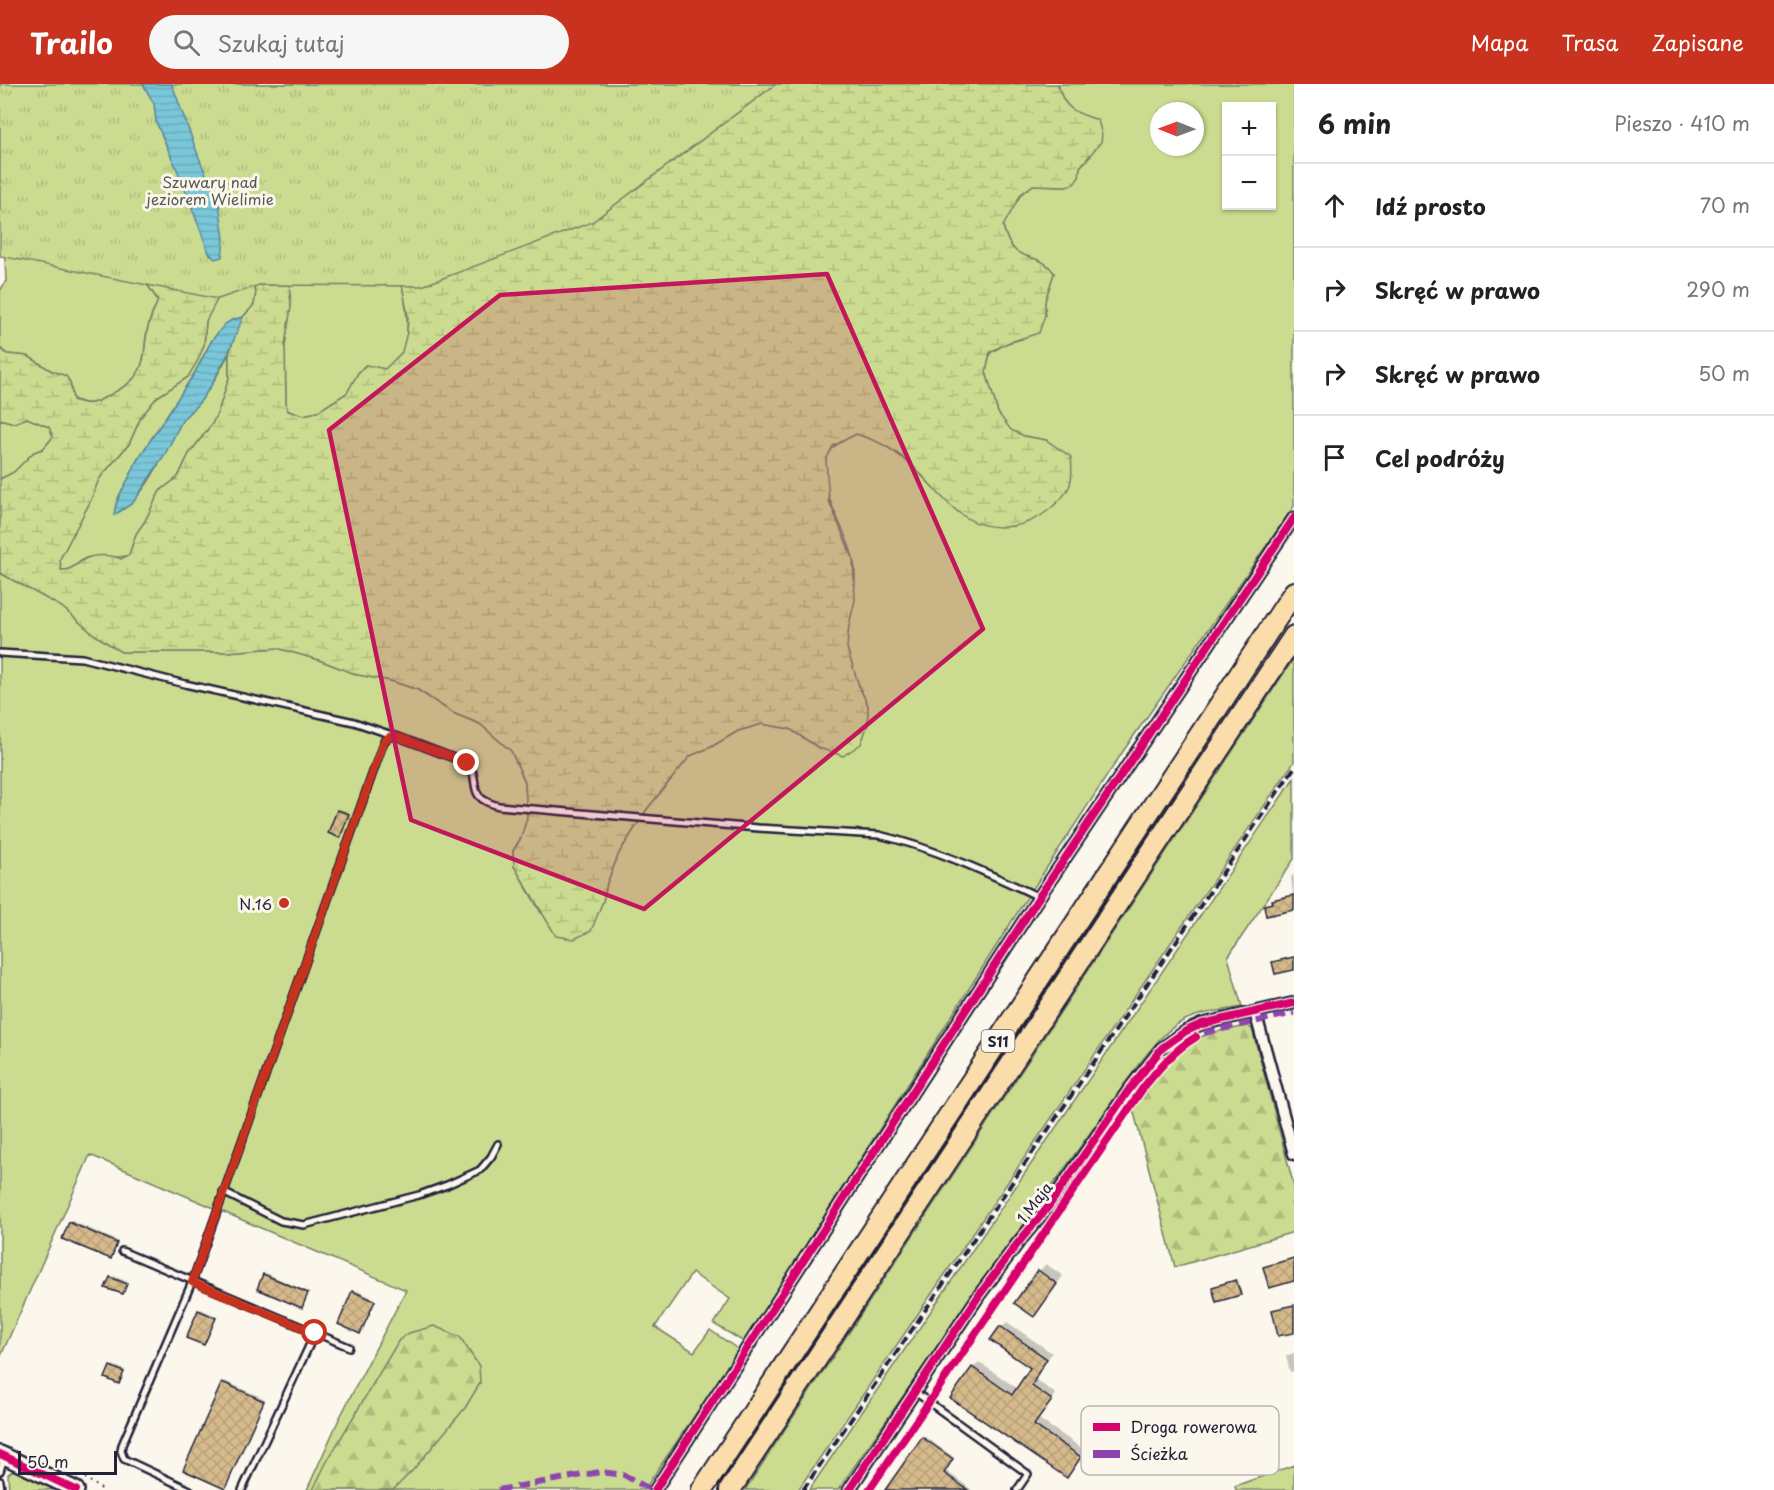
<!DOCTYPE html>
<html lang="pl">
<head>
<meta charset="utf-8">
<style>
  :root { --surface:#fff; --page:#f6f6f6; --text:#222; --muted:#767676; --line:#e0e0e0; --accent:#c8321e }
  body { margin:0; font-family:"Playpen Sans",sans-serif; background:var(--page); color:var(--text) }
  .controls { position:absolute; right:18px; top:18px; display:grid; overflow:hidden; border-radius:0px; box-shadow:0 2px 4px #0004 }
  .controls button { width:54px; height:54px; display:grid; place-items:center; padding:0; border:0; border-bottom:2px solid var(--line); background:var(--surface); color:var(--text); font:30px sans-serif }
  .compass { position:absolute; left:1150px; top:18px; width:54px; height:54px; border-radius:50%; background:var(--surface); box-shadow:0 2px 4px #0004; rotate:271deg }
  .scale { position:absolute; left:18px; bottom:15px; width:99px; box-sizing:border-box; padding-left:6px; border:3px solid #22223b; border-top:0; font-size:16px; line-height:21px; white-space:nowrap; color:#22223b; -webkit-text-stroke:4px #fbf7ec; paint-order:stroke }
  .stop { position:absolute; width:18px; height:18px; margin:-14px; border:4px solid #c8321e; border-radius:50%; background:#fff }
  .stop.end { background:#c8321e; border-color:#fff; box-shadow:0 2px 6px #0008 }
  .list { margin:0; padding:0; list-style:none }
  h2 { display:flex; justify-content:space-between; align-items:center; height:78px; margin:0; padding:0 24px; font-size:26px }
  h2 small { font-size:20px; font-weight:400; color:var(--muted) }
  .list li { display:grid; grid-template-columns:39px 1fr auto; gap:18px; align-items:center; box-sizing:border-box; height:84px; padding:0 24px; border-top:2px solid var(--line) }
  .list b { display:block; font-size:22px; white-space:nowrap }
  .list em { font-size:20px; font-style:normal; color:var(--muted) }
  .icon { flex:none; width:33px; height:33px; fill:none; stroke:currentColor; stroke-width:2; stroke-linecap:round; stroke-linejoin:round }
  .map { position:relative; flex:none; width:1294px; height:1406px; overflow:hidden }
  header { display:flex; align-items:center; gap:36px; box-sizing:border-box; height:84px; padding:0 30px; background:var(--accent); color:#fff }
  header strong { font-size:28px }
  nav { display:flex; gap:33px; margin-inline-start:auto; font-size:21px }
  .search { width:420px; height:54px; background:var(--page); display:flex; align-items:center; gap:15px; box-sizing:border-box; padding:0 21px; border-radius:33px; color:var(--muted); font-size:22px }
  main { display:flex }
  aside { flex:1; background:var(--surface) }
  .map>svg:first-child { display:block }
  .grass { fill:#cbdc90; stroke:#767f66; stroke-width:1.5; fill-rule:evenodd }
  .forest { fill:url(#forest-firs); stroke:#767f66; stroke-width:1.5 }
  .wetland { fill:url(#wetland-marsh); stroke:#767f66; stroke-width:1.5 }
  .park { fill:url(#park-tufts); stroke:#767f66; stroke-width:1.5 }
  .water { fill:url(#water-rules); stroke:#57859a; stroke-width:1.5 }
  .shadow { fill:#0003 }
  .building { fill:url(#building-cross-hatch); stroke:#22223b; stroke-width:1.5 }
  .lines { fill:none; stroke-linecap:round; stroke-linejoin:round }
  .lane-casing { stroke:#22223b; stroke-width:10 }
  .street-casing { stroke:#22223b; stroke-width:15 }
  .secondary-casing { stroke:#22223b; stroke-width:20 }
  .highway-casing { stroke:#22223b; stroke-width:24 }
  .path { stroke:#22223b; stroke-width:2; stroke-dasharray:1.5 4.5; stroke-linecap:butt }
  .lane { stroke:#fbf7ec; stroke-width:5 }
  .street { stroke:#fbf7ec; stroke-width:10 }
  .secondary { stroke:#fbf7ec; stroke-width:15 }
  .highway { stroke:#faddab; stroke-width:20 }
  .rail { stroke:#22223b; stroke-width:4; stroke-dasharray:9 4.5; stroke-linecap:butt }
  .quiet { stroke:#8e44ad; stroke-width:6; stroke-dasharray:12 6; stroke-linecap:butt }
  .cycleway-casing { stroke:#fbf7ec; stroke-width:11 }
  .cycleway { stroke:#d6006c; stroke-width:8 }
  .route { stroke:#c8321e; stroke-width:8 }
  .marked { fill:#c2185b; fill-opacity:0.2; stroke:#c2185b; stroke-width:4.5; stroke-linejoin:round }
  .poi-dot { fill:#c8321e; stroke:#fbf7ec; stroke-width:2 }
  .labels { text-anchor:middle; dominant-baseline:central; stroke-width:6; stroke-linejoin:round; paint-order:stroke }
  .shield { fill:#fbf7ec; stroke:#636270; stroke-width:1.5 }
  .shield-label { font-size:14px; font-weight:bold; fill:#22223b }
  .park-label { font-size:15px; fill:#555a54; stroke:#fbf7ec }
  .poi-label { font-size:15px; fill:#22223b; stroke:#fbf7ec; text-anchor:end }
  .street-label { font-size:15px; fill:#22223b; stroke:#fbf7ec }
  .key { fill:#fbf7ec; stroke:#bab7b7; stroke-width:1.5 }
  .key-label { font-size:16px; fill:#22223b }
</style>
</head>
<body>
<header>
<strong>Trailo</strong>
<div class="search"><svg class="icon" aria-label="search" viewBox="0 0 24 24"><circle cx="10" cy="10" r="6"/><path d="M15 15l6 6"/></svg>Szukaj tutaj</div>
<nav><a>Mapa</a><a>Trasa</a><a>Zapisane</a></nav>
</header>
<main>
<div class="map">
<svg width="1294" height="1406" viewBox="0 0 1294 1406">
  <defs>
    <pattern id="forest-firs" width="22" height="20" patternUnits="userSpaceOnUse" patternTransform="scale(1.5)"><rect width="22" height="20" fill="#cbdc90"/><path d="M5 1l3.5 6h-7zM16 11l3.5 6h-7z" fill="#aebc7d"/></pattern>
    <pattern id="wetland-marsh" width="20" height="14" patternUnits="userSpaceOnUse" patternTransform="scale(1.5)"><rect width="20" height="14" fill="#cbdc90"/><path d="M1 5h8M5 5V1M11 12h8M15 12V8" fill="none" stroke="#aebc7d"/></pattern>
    <pattern id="park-tufts" width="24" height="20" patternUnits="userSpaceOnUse" patternTransform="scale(1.5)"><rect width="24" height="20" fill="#cbdc90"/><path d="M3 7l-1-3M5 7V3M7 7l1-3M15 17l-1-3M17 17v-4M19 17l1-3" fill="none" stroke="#aebc7d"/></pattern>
    <pattern id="water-rules" width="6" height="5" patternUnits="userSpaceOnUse" patternTransform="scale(1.5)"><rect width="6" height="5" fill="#7ac7d9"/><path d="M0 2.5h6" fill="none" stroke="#69abbb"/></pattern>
    <pattern id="building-cross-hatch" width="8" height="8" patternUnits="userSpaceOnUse" patternTransform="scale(1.5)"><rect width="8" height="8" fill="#d6ba8b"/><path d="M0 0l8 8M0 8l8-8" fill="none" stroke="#b7a079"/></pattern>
  </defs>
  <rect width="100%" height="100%" fill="#fbf7ec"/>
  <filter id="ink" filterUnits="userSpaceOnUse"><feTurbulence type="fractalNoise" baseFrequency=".0167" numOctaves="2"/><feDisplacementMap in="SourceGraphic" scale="12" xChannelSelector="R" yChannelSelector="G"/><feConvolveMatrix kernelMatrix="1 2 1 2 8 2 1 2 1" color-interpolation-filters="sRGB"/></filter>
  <g filter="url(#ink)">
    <path class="grass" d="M1058 0H1294V422L1124 666 1021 823 744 1258 714 1240 730 1215 692 1189 655 1243 694 1268 710 1246 739 1266 644 1406H307L339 1335 406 1206 90 1071 0 1274V489L62 523 92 549 121 568H227L277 564 319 576 358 591 391 597 418 606 453 629 480 640 511 667 525 698 527 734 521 754 513 767 514 782 541 829 603 817 607 799 619 769 647 725 690 672 711 663 738 647 762 640 790 645 819 664 868 622C861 606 847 578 847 561 847 532 860 503 853 474 845 441 819 412 826 377 829 362 844 356 856 350L881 358 909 379 958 428 1046 356 1024 352 1011 347 998 329 986 288 990 269 1007 259 1022 255 1045 231V217L1054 189C1036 163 1013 185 1003 142L1021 110 1033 101 1066 102 1079 93 1080 83 1091 72 1098 36C1075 29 1063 25 1058 0ZM1226 22H1272V122H1226ZM1159 27H1195V63H1159Z
      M0 68 398 178C402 202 414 248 402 269 399 275 390 280 385 285L365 281 358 289 347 309 317 328 304 331 288 327 286 321 285 261 291 222 289 199 251 197 256 208 254 221 243 233 232 236 212 256 194 290 136 378C131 397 114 411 115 430 147 416 164 366 181 338 186 330 194 325 200 317 212 303 220 286 229 270V294L218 328 212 340 189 370 178 393 160 407 145 437 136 450 129 471C114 477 98 469 86 474 76 479 72 487 61 486L60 475 63 469 90 418 99 395 129 360 141 333 157 313 188 293 204 261 206 237 209 230 138 193 149 203 158 217C154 225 150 234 148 243 143 260 147 279 135 293 128 302 118 306 108 312 93 320 89 322 73 315L70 298 66 292 50 286 28 272 7 270 0 264V207L6 197Z
      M27 334 49 343 53 353 43 365 34 368 14 388 0 395V335L14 339Z
      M1294 574V678L798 1406H745Z
      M1294 694V775L1228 873 1242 923C1222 927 1201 928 1183 937 1165 946 1151 965 1139 980L1036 1125 1010 1158 838 1406H809Z
      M1294 1381V1406H1236L1235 1402Z
      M15 1385 64 1406H9L8 1390Z"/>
    <path class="forest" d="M1248 942 1252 945 1294 1102V1148L1175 1183 1133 1025C1149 997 1172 965 1203 952 1216 946 1234 945 1248 942Z
      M434 1242 460 1253 479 1282 480 1299 465 1324 413 1386 393 1406H313L326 1379 399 1256 409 1249Z"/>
    <path class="wetland" d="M219 0H1058C1063 25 1075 29 1098 36L1102 51 1101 58 1080 83 1079 93 1074 100 1066 102 1033 101 1021 110 1003 142C1013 185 1036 163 1054 189L1045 217V231L1039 249 1007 259 990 268 986 288 998 329 1011 346 1024 352 1046 356 1071 373C1074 400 1070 408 1050 425 1024 447 984 450 957 427 939 413 926 393 908 378 890 363 878 357 856 350L833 362 826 376 829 417 853 475 855 516 849 541 847 564 859 602 868 622V640L861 660 843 672 819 664 790 645 762 640 738 647 711 663 690 672 647 725 619 769 607 799 603 817 591 847 574 855 556 852 514 782 513 767 521 754 527 734 525 698 511 667 480 640 453 629 418 606 391 597 358 591 319 576 277 564 227 568H121L92 549 62 523 0 489V395L14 388 34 368 43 365 53 353 49 343 27 334 14 339 0 335V264L7 270 28 272 50 286 66 292 70 298 73 316C89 322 93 320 108 312 118 306 128 302 135 293 146 280 144 263 147 248 149 237 154 227 158 216L149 203 138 193 218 209 217 216 206 237 204 261 198 276 188 293 157 313 141 333 129 360 99 395 90 418 60 475 61 486C73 487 77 478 87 474 96 470 112 471 121 475L129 471 136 450 145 437 160 407 178 393 189 370 212 340 218 328 229 294V270L238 242 243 233 254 221 256 208 251 197 289 198 291 222 285 261 286 321 288 327 304 331 317 328 347 309 358 289 366 281 385 285 402 268 407 248 408 233 398 178Z"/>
    <path class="park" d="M0 0H776L592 138 422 202 259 201 218 215 0 172Z"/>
    <path class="water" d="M143 0H171L173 3 201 79 219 118 224 155 222 173 215 175 209 169 181 95 156 38 154 20Z
      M243 233 228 270 210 303 200 318 183 335 165 370 133 419 114 431C116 410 130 397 136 378L194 290 212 256 225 240 232 236Z"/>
    <path class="shadow" d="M340 725 349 728 341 750 338 727Z
      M1294 791V824L1268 830 1266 821 1268 819 1274 818 1275 814 1293 810 1291 793Z
      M72 1137 118 1157 112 1171 70 1139Z
      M1046 1180 1063 1192 1034 1231 1039 1187Z
      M266 1189 309 1208 303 1221 264 1191Z
      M114 1192 128 1198 124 1206 112 1194Z
      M1238 1195 1242 1208 1240 1210 1214 1203Z
      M356 1206 375 1215 360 1248 354 1208Z
      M201 1225 216 1232 204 1259 199 1227Z
      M1007 1238 1052 1269 1043 1281 1036 1296 1056 1310 1039 1335 1086 1367 1067 1392 973 1284 979 1278 1018 1305 1032 1284 1001 1243Z
      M1294 1269V1287L1290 1288 1286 1272Z
      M113 1281 125 1286 120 1296 107 1293Z
      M225 1297 265 1315 226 1402 185 1386Z
      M925 1353 954 1373 945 1386 972 1406H887Z"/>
    <path class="building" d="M337 726 349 730 340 754 328 749Z
      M1294 811V826L1266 832 1264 821 1273 819 1272 816Z
      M1294 873V886L1275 890 1272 878Z
      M69 1138 117 1159 111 1175 62 1155Z
      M1294 1174V1197L1269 1204 1263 1183Z
      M1038 1186 1057 1200 1034 1233 1014 1219Z
      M263 1190 308 1209 302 1224 257 1205Z
      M110 1193 127 1200 123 1210 105 1204Z
      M1236 1196 1241 1211 1216 1218 1212 1203Z
      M352 1207 375 1217 360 1250 338 1240Z
      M1294 1221V1249L1278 1252 1272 1226Z
      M198 1226 216 1234 204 1261 186 1254Z
      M1000 1242 1047 1275 1038 1289 1032 1302 1052 1316 1034 1341 1081 1373 1067 1394 950 1314 972 1283 1012 1311 1030 1284 990 1256Z
      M110 1282 124 1288 119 1300 105 1294Z
      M222 1298 264 1317 225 1405 183 1386Z
      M922 1353 953 1375 944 1389 968 1406H885Z"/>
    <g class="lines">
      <g class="lane-casing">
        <path id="lane" d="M0 569 82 574 185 600 354 638 392 651
          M223 1108 281 1137 304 1141 419 1111 447 1101 480 1086 491 1073 498 1060
          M122 1167 349 1263
          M915 1308 1028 1390 1017 1406
          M0 1387 4 1374
          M0 1397 1 1406
          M190 1406 124 1375 121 1367 122 1361 192 1198 384 657 389 653 396 652 467 679C483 697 463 713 499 722L758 744 879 751C934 764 988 789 1039 813
          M242 1406 315 1249"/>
      </g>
      <g class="street-casing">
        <path id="street" d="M1255 928 1294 1070
          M655 1406 1039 813 1294 434
          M849 1406 980 1210 1018 1159 1048 1123 1128 1007 1162 964 1186 947 1202 940 1294 919"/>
      </g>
      <g class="secondary-casing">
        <path id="secondary" d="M0 1370 76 1406"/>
      </g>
      <g class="highway-casing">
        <path id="highway" d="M702 1406 1294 508
          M730 1406 1294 552"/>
      </g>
      <path class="path" d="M85 1394 103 1406"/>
      <use href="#lane" class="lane"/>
      <use href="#street" class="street"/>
      <use href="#secondary" class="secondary"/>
      <use href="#highway" class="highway"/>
      <path class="rail" d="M803 1406 1294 684"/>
      <path class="quiet" d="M1204 949 1294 929
        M498 1406 600 1388 624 1391 651 1406"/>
      <g class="cycleway-casing">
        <path id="cycleway" d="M0 1370 76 1406
          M655 1406 1039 813 1294 434
          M849 1406 980 1210 1018 1159 1048 1123 1128 1007 1162 964 1186 947 1202 940 1294 919
          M869 1406 1143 1004C1159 984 1174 966 1196 953"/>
      </g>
      <use href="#cycleway" class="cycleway"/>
    </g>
  </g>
  <g class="lines" filter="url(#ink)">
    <path class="route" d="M315 1249 192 1198 384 657 389 653 396 652 467 679"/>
  </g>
  <path class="marked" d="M827 190 983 545 644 825 411 736 329 346 500 211Z"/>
  <circle class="poi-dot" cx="284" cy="819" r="6"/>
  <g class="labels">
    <rect class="shield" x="981.5" y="946" width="33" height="22" rx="4.5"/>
    <g class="shield-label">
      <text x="998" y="957">S11</text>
    </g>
    <g class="park-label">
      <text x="210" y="97">Szuwary nad<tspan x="210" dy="17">jeziorem Wielimie</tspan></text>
    </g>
    <g class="poi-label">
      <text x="272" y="819">N.16</text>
    </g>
    <g class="street-label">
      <text transform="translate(1034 1118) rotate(-52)">1 Maja</text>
    </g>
  </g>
  <rect x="1081" y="1322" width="198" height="69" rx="9" class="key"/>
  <rect x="1093" y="1339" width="27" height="8" fill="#d6006c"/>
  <rect x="1093" y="1366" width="27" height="8" fill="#8e44ad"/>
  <g class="key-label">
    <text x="1130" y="1349">Droga rowerowa</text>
    <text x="1130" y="1376">Ścieżka</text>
  </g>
</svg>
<div class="controls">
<button>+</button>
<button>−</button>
</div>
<svg class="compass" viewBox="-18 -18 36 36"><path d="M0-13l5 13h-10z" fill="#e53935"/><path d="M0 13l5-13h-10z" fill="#767676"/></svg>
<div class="scale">50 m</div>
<div class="stop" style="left:315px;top:1249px"></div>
<div class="stop end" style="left:467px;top:679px"></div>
</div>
<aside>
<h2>6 min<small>Pieszo · 410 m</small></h2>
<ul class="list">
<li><svg class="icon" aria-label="ahead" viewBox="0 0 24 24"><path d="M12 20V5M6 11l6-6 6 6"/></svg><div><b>Idź prosto</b></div><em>70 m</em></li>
<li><svg class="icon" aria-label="right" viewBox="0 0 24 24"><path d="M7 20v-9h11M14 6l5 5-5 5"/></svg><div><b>Skręć w prawo</b></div><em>290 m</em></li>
<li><svg class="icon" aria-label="right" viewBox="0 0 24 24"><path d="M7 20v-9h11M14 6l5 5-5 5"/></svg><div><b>Skręć w prawo</b></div><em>50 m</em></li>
<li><svg class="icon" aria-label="arrive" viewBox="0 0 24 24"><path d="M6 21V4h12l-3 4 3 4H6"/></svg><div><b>Cel podróży</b></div></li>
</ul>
</aside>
</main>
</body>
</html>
